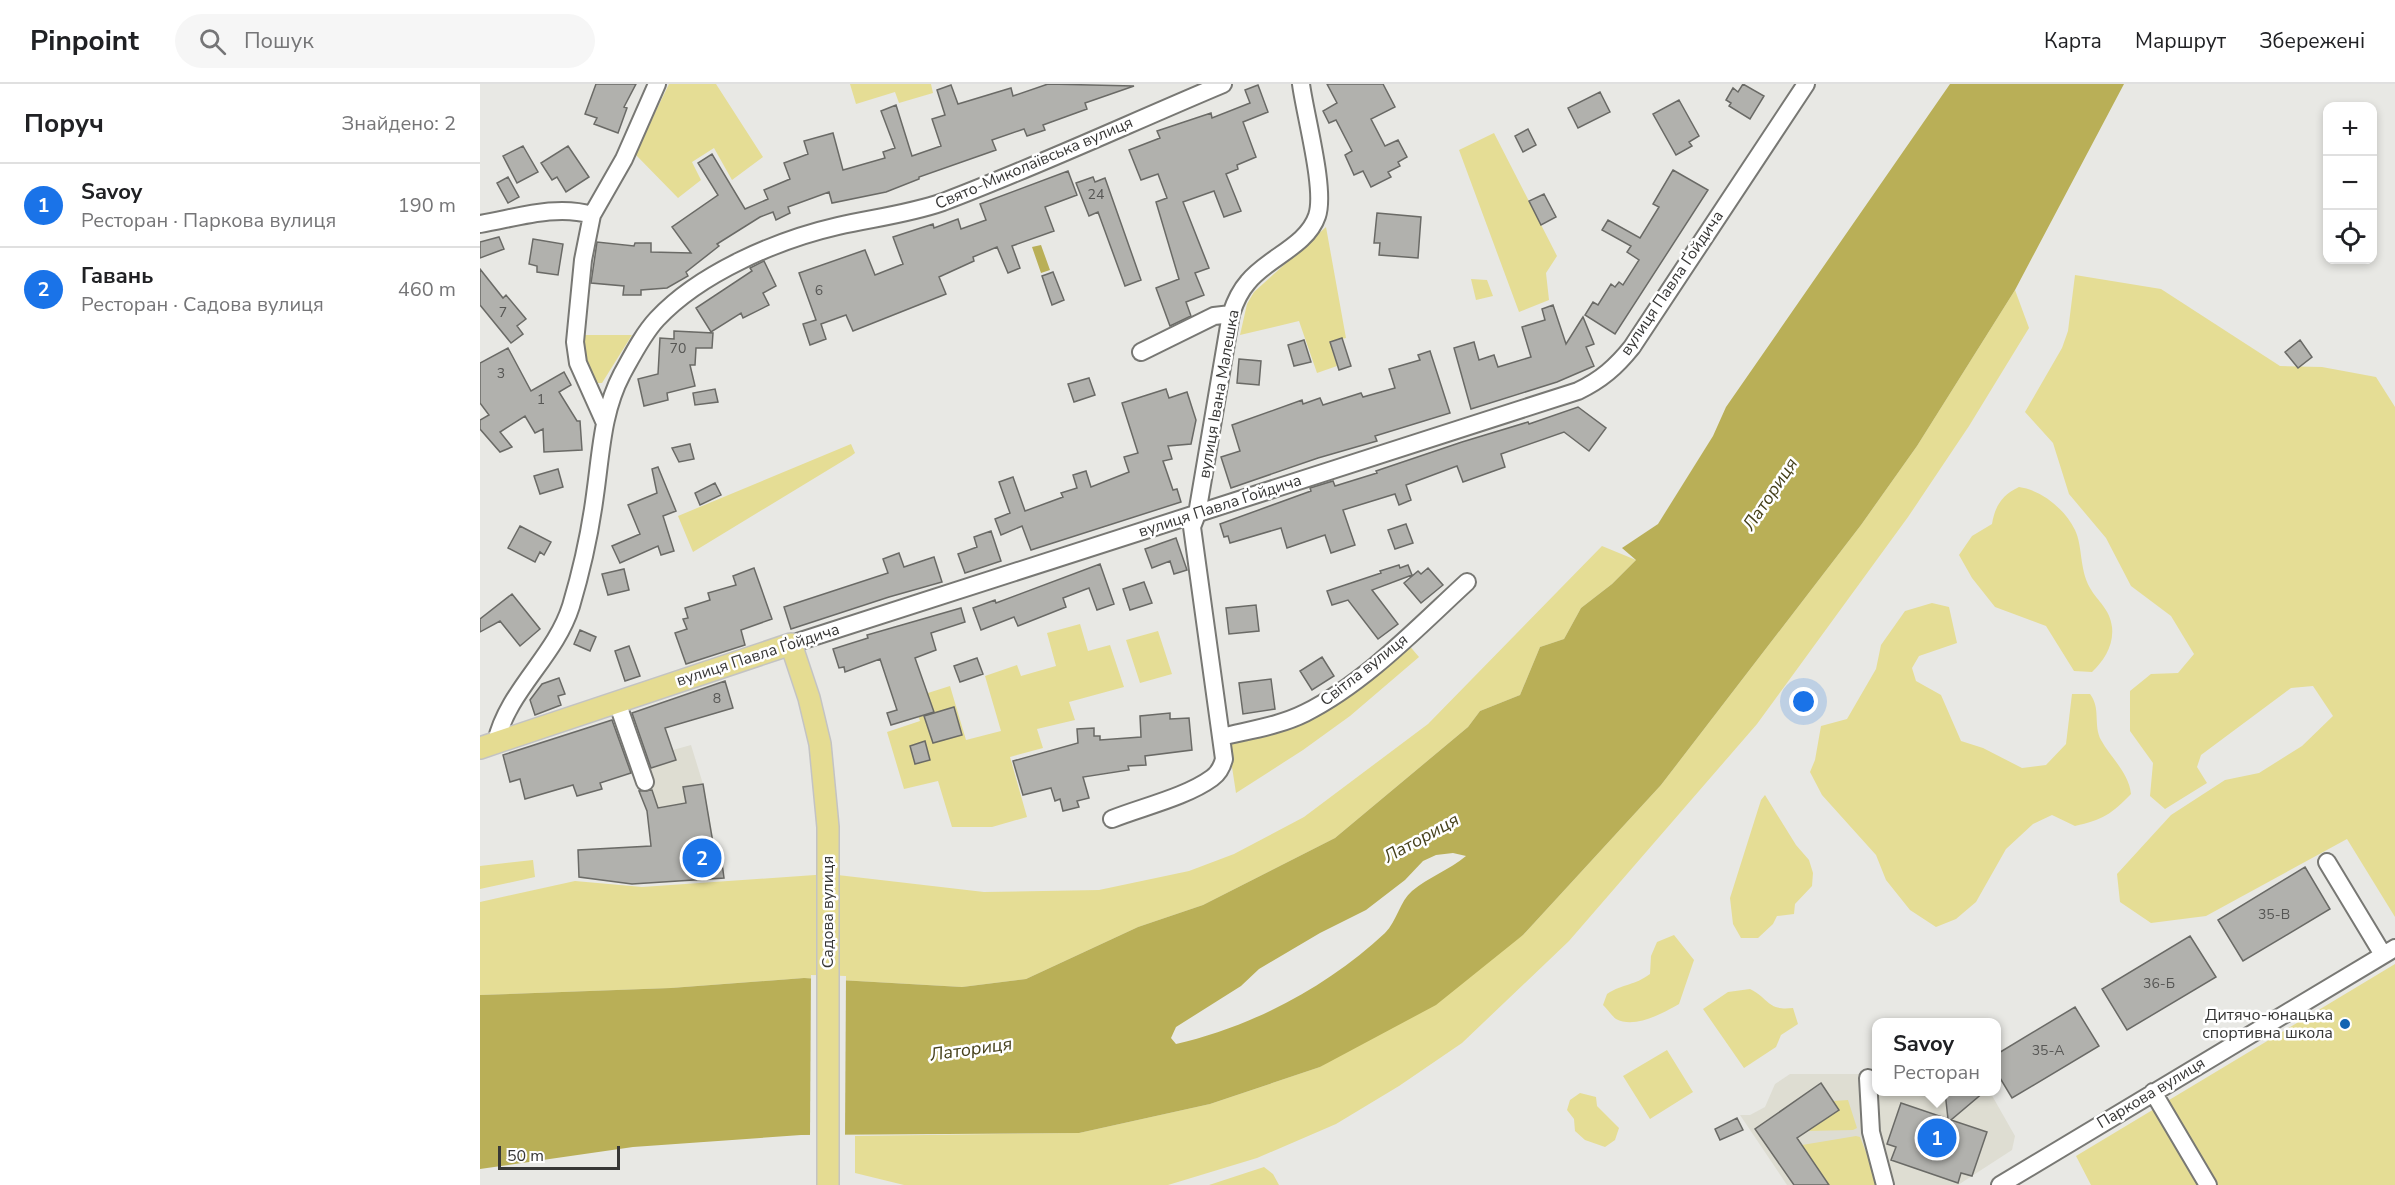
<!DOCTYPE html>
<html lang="uk">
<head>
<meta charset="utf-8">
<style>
  :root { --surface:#fff; --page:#f6f6f6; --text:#202124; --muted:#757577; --line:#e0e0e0; --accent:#1a73e8 }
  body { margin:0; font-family:"Nunito Sans",sans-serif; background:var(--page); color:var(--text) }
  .controls { position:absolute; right:18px; top:18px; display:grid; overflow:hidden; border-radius:12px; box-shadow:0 3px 9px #0003 }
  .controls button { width:54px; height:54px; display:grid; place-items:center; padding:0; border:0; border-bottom:2px solid var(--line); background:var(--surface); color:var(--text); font:30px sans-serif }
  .scale { position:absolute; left:18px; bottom:15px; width:122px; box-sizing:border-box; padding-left:6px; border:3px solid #373736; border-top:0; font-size:16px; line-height:21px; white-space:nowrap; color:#373736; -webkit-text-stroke:4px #fff; paint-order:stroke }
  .you { position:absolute; left:1324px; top:618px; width:21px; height:21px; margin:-15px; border:4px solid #fff; border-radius:50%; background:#1a73e8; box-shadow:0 0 0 9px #1a73e833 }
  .badge { display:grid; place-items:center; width:39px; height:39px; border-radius:50%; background:var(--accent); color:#fff; font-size:20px; font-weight:700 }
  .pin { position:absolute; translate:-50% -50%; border:3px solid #fff; box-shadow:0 2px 6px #0006 }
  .popup { position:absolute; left:1392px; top:934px; width:129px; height:78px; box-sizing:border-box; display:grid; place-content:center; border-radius:12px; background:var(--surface); filter:drop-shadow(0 2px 4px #0005); font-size:20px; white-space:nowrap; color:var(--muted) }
  .popup b { font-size:22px; color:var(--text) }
  .popup::after { content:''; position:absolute; left:50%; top:100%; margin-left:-12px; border:12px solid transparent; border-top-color:var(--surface) }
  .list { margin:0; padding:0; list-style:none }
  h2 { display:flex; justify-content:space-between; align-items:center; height:78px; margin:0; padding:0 24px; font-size:26px }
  h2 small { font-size:20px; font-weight:400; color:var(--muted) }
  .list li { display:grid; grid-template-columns:39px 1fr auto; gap:18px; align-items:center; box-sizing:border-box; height:84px; padding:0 24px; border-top:2px solid var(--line) }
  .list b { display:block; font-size:22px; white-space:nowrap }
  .list p { margin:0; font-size:20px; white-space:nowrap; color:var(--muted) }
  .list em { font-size:20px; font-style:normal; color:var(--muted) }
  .icon { flex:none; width:33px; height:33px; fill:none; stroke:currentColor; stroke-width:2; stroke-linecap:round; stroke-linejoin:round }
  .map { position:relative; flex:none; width:1915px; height:1101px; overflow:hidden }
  header { display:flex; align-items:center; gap:36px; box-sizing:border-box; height:84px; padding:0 30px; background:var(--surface); border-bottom:2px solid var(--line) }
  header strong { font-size:28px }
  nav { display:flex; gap:33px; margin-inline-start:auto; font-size:21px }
  .search { width:420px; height:54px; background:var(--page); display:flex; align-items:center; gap:15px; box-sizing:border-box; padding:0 21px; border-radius:33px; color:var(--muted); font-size:22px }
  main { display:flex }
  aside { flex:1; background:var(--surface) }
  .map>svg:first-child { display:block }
  .built { fill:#deddd2 }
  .green { fill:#e5dd95 }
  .water { fill:#b9af57; fill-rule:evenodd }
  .pier { fill:#e8e8e4 }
  .building { fill:#b1b1ad; stroke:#6a6a66; stroke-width:1.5 }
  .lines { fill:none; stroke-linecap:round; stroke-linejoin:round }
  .minor-casing { stroke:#787874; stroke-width:20 }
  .major-casing { stroke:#c3c3c3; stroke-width:24 }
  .minor { stroke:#fff; stroke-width:16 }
  .major { stroke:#e5dc92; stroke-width:21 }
  .poi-dot { fill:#1164b2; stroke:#fff; stroke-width:2 }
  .labels { text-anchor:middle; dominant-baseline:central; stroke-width:5; stroke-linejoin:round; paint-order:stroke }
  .number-label { font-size:14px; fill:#565654 }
  .street-label { font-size:16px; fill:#373736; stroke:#fff }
  .poi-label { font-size:16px; fill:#373736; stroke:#fff; text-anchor:end }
  .water-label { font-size:18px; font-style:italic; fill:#46411b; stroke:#fff }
</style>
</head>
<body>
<header>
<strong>Pinpoint</strong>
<div class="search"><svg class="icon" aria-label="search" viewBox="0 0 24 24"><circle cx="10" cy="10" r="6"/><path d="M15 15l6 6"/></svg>Пошук</div>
<nav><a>Карта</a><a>Маршрут</a><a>Збережені</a></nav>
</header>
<main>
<aside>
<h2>Поруч<small>Знайдено: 2</small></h2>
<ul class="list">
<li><span class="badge">1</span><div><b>Savoy</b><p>Ресторан · Паркова вулиця</p></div><em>190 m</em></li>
<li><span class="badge">2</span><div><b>Гавань</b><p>Ресторан · Садова вулиця</p></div><em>460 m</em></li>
</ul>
</aside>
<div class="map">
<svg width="1915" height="1101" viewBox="0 0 1915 1101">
  <rect width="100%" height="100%" fill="#e8e8e4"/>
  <path class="built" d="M189 657 193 666 211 661 223 700 234 758 172 763 167 727 151 685 163 674 173 671 170 663Z
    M1310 990H1397V1008H1510L1535 1052 1532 1066 1478 1101H1307L1260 1031H1270L1285 1023 1295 1000Z"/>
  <path class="green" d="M189 0H236L283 73 252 96 234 64 212 78 221 96 198 114 155 70Z
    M370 0H451L453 9 419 19 415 8 376 20Z
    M1014 49 1077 172 1066 189 1069 216 1039 228 979 66Z
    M846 143 866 254 850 258 857 282 837 289 819 237 760 251 767 220 774 208Z
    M1595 191 1681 205 1800 282 1842 283 1896 293 1915 323V833L1867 755 1726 832 1671 839 1640 818 1637 790 1691 731 1745 696 1779 689 1822 662 1853 632 1833 602 1811 604 1721 671 1717 683 1727 699 1685 725 1670 712 1673 679 1650 647V607L1671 590 1698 589 1714 570 1691 532 1651 502 1626 454 1589 410 1573 359 1545 328 1582 264 1588 247Z
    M991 195 1007 196 1013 212 996 216Z
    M1535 206 1549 244 1489 342 1428 433 1277 640 1089 857 982 959 919 1002 856 1040 777 1074 688 1101H424L375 1089V1052L599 1049 730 1020 840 983 1043 851 1181 701 1381 441 1437 362Z
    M104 251H152L122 299H114L105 275Z
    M371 360 375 369 371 372 213 468 198 432Z
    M1539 403C1561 406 1585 425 1595 446 1603 463 1599 484 1610 504 1618 518 1630 525 1632 543 1634 561 1624 577 1612 588L1594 587 1566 542 1515 523 1492 494 1479 471 1492 452 1512 440C1515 422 1522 411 1539 403Z
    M1122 462 1156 476 1132 500 1101 524 1084 555 1060 563 1040 611 1000 627 988 643 855 754 723 821 658 843 546 895 482 903 324 894 191 904 0 911V818L95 797 162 803 349 790 504 808 619 806 709 787 754 770 824 733 948 640Z
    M1452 519 1469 523 1477 559 1439 572 1432 584 1436 597 1461 611 1481 657 1503 664 1542 684 1566 681 1586 660 1592 610H1610C1621 624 1613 641 1621 656 1631 674 1649 689 1651 710 1632 730 1622 736 1595 742L1572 731 1553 740 1526 765 1496 818 1476 835 1456 843 1430 826 1406 796 1396 771 1342 711 1330 688 1335 676 1341 642 1367 635 1396 585 1401 561 1425 527Z
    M600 540 608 567 630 561 644 603 589 618 595 636 557 645 563 664 530 673 547 733 512 743H472L458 697 424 705 407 648 440 637 432 614 470 602 486 656 521 647 505 592 537 581 541 592 576 582 567 549Z
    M678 547 692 590 660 599 646 556Z
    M927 559 939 573 870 632 823 666 756 709 748 657 825 634Z
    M1285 711 1316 761 1329 776 1333 789 1332 802 1315 820 1314 830 1297 832 1293 840 1278 854H1261L1253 840 1250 814 1281 716Z
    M53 776 55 793 0 805V782Z
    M1194 851 1214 876 1199 920C1183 929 1155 945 1136 935 1132 932 1127 925 1123 921L1127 910C1144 899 1154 902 1170 890L1171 872 1177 858Z
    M1915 880V1101H1611L1596 1072Z
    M1270 905C1290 915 1287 927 1313 924L1318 940 1301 951 1296 963 1264 984 1223 925 1248 908Z
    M1187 966 1213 1008 1170 1035 1143 992Z
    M1100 1009 1116 1013 1117 1022 1139 1044 1135 1056 1125 1063 1105 1056 1095 1047 1094 1035 1087 1026 1090 1016Z
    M1368 1016 1377 1044 1373 1046 1328 1047 1359 1026 1353 1017Z
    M1376 1052 1380 1053 1399 1101H1349L1322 1061Z
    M784 1083 793 1090 799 1101H729Z"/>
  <path class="water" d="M1470 0H1644L1535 206 1437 362 1381 441 1181 701 1043 851 956 921 840 983 730 1020 599 1049 321 1051 153 1063 0 1085V911L191 904 324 894 482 903 546 895 658 843 723 821 855 754 988 643 1000 627 1040 611 1060 563 1084 555 1101 524 1132 500 1156 476 1142 464 1178 440 1233 352 1246 323ZM973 769 986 772C969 786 949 793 932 807 920 817 917 837 905 849 849 902 771 943 696 960L691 954 696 943 761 902 779 885 840 849 886 826 925 796 943 777 956 771Z
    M561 161 570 186 561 189 552 163Z"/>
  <path class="pier" d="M331 891 366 892 365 1055 330 1054Z"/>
  <path class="building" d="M116 0H156L144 23 147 24 138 49 114 40 117 34 105 30Z
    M568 0 654 2 605 19 607 25 563 41 565 46 547 52 544 45 512 56 516 66 439 93V95L406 108 352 119 349 108 308 123 310 129 296 136 293 128 280 133 237 160 239 162 206 188 208 192 187 204 161 206V211H143L144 202 111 199 117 158 154 162 155 159H171V168L211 169 192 143 238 111 218 79 232 70 265 125 288 115 284 106 310 95 304 79 328 70 324 57 353 49 363 86 405 74 403 68 415 64 401 27 416 21 432 72 461 62 452 35 465 31 457 6 471 1 478 20 531 4 533 12Z
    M847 0H903L915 23 891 35 905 62 918 56 927 73 918 78 920 82 908 88 911 93 891 103 883 87 874 91 865 71 872 67 856 36 849 39 843 27 857 19Z
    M1263 0 1284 12 1270 35 1249 22 1251 19 1246 16 1253 4 1258 8Z
    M778 1 788 28 763 38 776 73 757 81 758 85 746 90 761 127 744 133 734 107 703 118 729 184 715 189 724 211 706 218 711 232 690 242 676 204 699 195 676 118 687 114 678 90 661 96 649 66 680 54 677 47 731 29 732 34 770 19 765 6Z
    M1120 8 1130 28 1098 44 1088 24Z
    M1199 16 1219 52 1209 58 1212 62 1196 71 1173 30Z
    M1048 45 1056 61 1043 68 1035 52Z
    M43 62 58 88 37 99 23 72Z
    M88 62 109 93 86 108 77 93 72 96 61 79Z
    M1193 86 1228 106 1135 250 1105 231 1113 218 1118 221 1131 200 1135 203 1139 198 1143 201 1159 176 1147 168 1151 162 1122 146 1128 136 1160 154 1179 123 1173 120Z
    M588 87 597 111 565 123 574 147 532 162 540 184 528 189 517 163 493 173 494 177 459 193 466 210 373 247 366 231 341 240 346 255 330 261 323 240 336 236 319 189 385 166 395 191 423 180 413 153 453 140 454 144 478 135 481 145 506 136 500 120Z
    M28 93 39 113 28 119 17 99Z
    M613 93 615 98 625 94 661 196 645 202 618 128 609 132 596 99Z
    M1064 110 1076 133 1061 141 1049 117Z
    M897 129 941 133 938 174 899 171 900 159H894Z
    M19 153 24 165 0 174V158Z
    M53 155 83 160 78 191 57 188V182L49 180Z
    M284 177 296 202 283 209 289 221 263 234 261 229 231 248 216 224 272 187 270 184Z
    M0 185 23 214 26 211 46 235 37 242 43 250 31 259 0 221Z
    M573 188 584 216 572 221 562 192Z
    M1073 221 1086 260 1103 233 1114 260 1106 263 1114 282 1077 298 991 325 974 264 994 258 999 276 1014 271 1018 283 1051 273 1042 243 1065 236 1062 225Z
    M194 247 233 249 232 264H216L215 281H210L215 302 187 309 188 316 164 322 158 295 178 290 180 254 194 255Z
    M862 254 871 282 859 286 850 258Z
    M824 256 831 278 814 282 808 261Z
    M1820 256 1832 273 1818 284 1805 268Z
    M28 264 51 307 84 288 91 301 79 308 97 337H100L102 366 64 368 63 345 55 349 45 332 20 348 32 363 20 368 0 345V336L9 331 0 319V279Z
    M950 267 970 329 895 352 897 357 838 374 751 404 741 373 760 367 752 341 822 316 823 320 840 314 843 321 881 309 883 313 915 304 909 285 940 276 938 271Z
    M759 275 781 277 779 301 757 299Z
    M609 294 615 311 594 318 588 300Z
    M235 305 238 318 215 321 213 309Z
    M686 305 689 314 707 308 716 336 711 360 688 362 692 375 683 377 693 406 697 405 701 418 551 466 542 442 521 451 515 435 530 429 519 398 533 393 545 427 583 413 581 409 597 404 593 391 606 387 611 403 649 388 644 373 658 369 642 319Z
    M1098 323 1126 344 1109 367 1084 348 1021 370 1025 383 983 398 977 382 926 401 931 416 919 421 915 410 863 426 875 461 851 469 845 451 807 464 801 444 750 459 748 452 744 453 740 440 831 407 830 404 853 397 855 402 897 389 896 387 982 358 1048 338 1049 340Z
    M210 360 214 375 199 378 192 364Z
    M178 383 196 427 183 432 194 467 181 471 178 462 140 479 132 462 160 450 148 421 177 409 172 385Z
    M78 385 83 403 60 410 54 392Z
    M235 399 241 411 220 421 215 409Z
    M926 440 933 459 915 465 908 446Z
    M40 442 71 458 64 471 60 468 55 478 28 464Z
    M511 447 521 477 485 489 478 470 497 463 494 453Z
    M696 454 707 486 694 490 690 477 672 484 665 465Z
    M419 469 424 483 454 473 462 498 409 513 311 545 304 523 408 489 403 475Z
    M620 480 634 520 617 526 609 504 583 514 586 523 538 542 534 533 501 546 493 524 515 516 516 519Z
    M919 481 920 484 928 481 932 491 892 506 918 540 898 555 868 516 852 521 847 507 901 489 900 487Z
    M274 484 292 535 261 546 265 561 206 580 195 549 207 545 203 535 208 534 205 524 230 516 228 509 256 501 253 492Z
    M948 484 963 501 941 519 924 499 938 487 941 490Z
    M144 485 149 506 128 511 122 490Z
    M664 498 672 519 650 526 643 505Z
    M32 510 60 545 40 562 20 537 0 548V535Z
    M776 521 779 547 749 550 746 524Z
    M481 524 485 538 451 549 456 566 435 574 454 628 411 641 407 629 417 626 400 575 365 588 364 583 359 584 353 565 388 554 387 551Z
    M100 546 116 553 110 567 94 560Z
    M149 562 160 592 145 597 135 567Z
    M842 573 854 592 832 606 820 587Z
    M497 574 503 590 480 598 474 582Z
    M79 594 85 610 78 612 81 621 55 631 50 616 62 600Z
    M791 595 795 625 763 630 759 599Z
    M245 597 253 624 185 644 196 676 171 684 152 629Z
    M474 623 482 651 453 659 444 632Z
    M690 629V635L709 634 712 666 665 672 666 681 648 682 649 686 603 693 609 714 597 717 599 723 583 727 580 715 575 717 571 704 543 711 533 677 598 659 597 645 614 644V652H620V656L661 653 660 632Z
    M132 636 151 689 120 699 122 705 97 712 93 701 45 715 40 695 30 698 23 671Z
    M445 657 450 676 435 680 430 662Z
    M223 700 234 765 240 764 244 794 152 800 99 793 98 766 171 762 167 727 159 707 172 706 178 724 206 719 203 703Z
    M1825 783 1850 825 1763 877 1738 836Z
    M1710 852 1736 893 1647 946 1622 905Z
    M1595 923 1619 962 1532 1014 1517 989V970Z
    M1341 999 1359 1026 1317 1054 1349 1101H1314L1275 1045Z
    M1465 1008H1504L1471 1036 1507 1048 1492 1092 1481 1089 1478 1099 1411 1076 1416 1063 1407 1060 1421 1019 1468 1035Z
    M1257 1034 1263 1046 1240 1056 1235 1045Z"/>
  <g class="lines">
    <g class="minor-casing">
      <path id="minor" d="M0 140C36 134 76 120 112 131
        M661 268 734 232 751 230
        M124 337 98 279 95 258 103 176 112 131 144 75 177 0
        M311 560 1098 307C1121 296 1136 283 1152 263L1326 0
        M137 618 165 698
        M741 653C769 646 799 642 825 629 885 599 938 543 987 498
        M16 658C28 606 75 573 91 522 102 485 110 449 115 411 121 370 122 328 142 290 152 272 163 250 177 235 220 189 297 156 358 142 393 134 429 130 463 118 558 82 650 39 743 0
        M632 735C662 723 706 713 732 694 739 689 742 683 744 675L712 443 717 430 751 230C755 218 760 207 768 198 787 174 827 162 837 132 846 106 825 31 821 0
        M1847 778 1902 869
        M1388 994 1391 1048 1405 1101
        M1673 1008 1728 1101
        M1520 1101 1915 864"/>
    </g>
    <g class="major-casing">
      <path id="major" d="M0 664 311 560 329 614 340 660 348 743V1101"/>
    </g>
    <use href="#minor" class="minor"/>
    <use href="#major" class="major"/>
  </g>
  <circle class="poi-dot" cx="1865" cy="940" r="6"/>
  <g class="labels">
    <g class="number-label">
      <text x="616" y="110">24</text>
      <text x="339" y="206">6</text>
      <text x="23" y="228">7</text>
      <text x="198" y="264">70</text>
      <text x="21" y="289">3</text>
      <text x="61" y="315">1</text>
      <text x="237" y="614">8</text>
      <text x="1794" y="830">35-В</text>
      <text x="1679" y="899">36-Б</text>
      <text x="1568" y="966">35-А</text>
    </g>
    <g class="street-label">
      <text transform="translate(554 79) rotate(-23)">Свято-Миколаївська вулиця</text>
      <text transform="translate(1192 199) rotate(-56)">вулиця Павла Ґойдича</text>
      <text transform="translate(739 310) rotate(-80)">вулиця Івана Малешка</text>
      <text transform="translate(740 422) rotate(-18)">вулиця Павла Ґойдича</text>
      <text transform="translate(278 571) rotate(-18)">вулиця Павла Ґойдича</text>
      <text transform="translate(884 586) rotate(-38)">Світла вулиця</text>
      <text transform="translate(348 828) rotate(-90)">Садова вулиця</text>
      <text transform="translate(1671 1009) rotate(-31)">Паркова вулиця</text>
    </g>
    <g class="poi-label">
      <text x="1853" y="931">Дитячо-юнацька<tspan x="1853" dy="18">спортивна школа</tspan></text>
    </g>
    <g class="water-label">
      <text transform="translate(1290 410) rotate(-56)">Латориця</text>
      <text transform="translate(941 754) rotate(-29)">Латориця</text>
      <text transform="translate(491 965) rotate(-8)">Латориця</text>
    </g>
  </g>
</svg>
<div class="controls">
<button>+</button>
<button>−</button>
<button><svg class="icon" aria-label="locate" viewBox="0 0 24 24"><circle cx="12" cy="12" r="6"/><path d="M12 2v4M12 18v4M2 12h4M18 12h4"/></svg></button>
</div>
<div class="scale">50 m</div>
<div class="you"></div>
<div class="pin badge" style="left:1457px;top:1054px">1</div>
<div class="popup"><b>Savoy</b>Ресторан</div>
<div class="pin badge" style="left:222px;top:774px">2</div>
</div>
</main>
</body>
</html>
